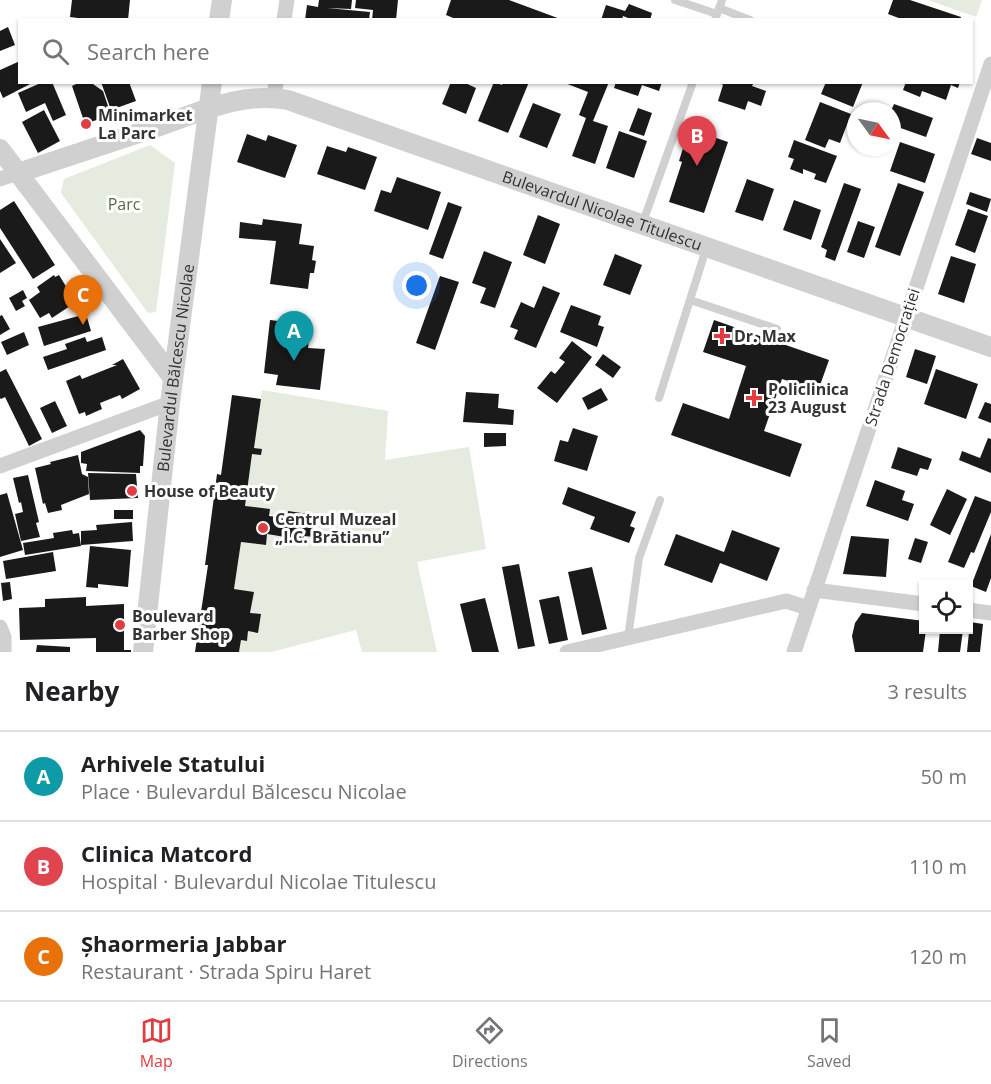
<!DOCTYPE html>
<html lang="en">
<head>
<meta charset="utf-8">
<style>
  :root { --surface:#fff; --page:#f2f2f2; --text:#202124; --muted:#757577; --line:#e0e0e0; --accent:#e23c41 }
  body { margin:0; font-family:"Open Sans",sans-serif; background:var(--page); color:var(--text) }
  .controls { position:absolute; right:18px; bottom:18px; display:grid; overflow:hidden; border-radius:0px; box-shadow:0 2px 4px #0004 }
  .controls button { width:54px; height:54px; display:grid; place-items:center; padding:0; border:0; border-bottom:2px solid var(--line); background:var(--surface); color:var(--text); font:30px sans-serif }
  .compass { position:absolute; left:847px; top:102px; width:54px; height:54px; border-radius:50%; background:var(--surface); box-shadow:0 2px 4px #0004; rotate:123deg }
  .you { position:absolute; left:417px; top:286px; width:21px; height:21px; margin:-15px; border:4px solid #fff; border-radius:50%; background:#1a73e8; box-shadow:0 0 0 9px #1a73e833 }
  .badge { display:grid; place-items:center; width:39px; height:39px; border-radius:50%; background:var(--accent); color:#fff; font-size:20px; font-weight:700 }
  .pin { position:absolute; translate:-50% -50px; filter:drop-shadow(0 2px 3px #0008) }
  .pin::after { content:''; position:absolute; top:32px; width:21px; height:18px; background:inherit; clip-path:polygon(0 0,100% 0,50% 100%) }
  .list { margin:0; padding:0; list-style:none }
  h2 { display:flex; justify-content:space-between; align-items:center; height:78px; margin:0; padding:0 24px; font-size:26px }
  h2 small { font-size:20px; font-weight:400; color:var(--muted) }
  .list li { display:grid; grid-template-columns:39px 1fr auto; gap:18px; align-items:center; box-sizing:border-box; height:90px; padding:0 24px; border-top:2px solid var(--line) }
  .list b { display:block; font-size:22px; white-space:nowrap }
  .list p { margin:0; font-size:20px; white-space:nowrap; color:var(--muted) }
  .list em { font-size:20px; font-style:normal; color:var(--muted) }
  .icon { flex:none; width:33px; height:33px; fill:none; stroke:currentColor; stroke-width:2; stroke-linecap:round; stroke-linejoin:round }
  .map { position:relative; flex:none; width:991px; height:652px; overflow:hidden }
  .search { position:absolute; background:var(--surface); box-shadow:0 2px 4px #0004; left:18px; right:18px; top:18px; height:66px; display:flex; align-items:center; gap:15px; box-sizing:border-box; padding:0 21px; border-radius:0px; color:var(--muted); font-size:22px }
  .sheet { height:348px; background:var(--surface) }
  nav { display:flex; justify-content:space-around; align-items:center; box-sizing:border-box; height:84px; border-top:2px solid var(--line); background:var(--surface); font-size:16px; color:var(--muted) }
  nav a { display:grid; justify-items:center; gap:3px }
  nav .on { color:var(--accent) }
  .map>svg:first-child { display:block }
  .green { fill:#e5ebdf }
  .building { fill:#1a1a1a }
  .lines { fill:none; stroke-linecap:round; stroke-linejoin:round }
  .service { stroke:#d0d0d0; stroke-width:8 }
  .minor { stroke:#d0d0d0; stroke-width:15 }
  .tertiary { stroke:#d0d0d0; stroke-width:20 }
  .poi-dot { fill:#e23c41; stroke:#fff; stroke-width:2 }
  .labels { text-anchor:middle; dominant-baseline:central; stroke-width:6; stroke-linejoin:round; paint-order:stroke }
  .poi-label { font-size:16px; font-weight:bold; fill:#333; stroke:#fff; text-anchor:start }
  .park-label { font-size:16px; fill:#546e40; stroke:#fff }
  .street-label { font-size:16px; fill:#333; stroke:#fff }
</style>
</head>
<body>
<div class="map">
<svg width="991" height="652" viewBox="0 0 991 652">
  <rect width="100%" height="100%" fill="#fff"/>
  <path class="green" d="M928 0H982L976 17Z
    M150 145 175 163 156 312 148 313 61 193 64 179Z
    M262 390 388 411 385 460 469 447 486 549 417 562 437 652H362L356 630 271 652H239L241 640 247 641 248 631 258 632 260 614 250 613 253 592 234 589 241 542 265 545 267 534 285 537V540L303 543 304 536 314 537 316 522 307 520 308 514C281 519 269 516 245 506L252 454H261L262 449 254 448Z"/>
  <path class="building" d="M72 0H130L128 20H93L70 17Z
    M319 0H352L351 9 327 8 370 12 369 20H305L307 5 318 7Z
    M356 0H398L396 20H372L373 10 355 8Z
    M451 0H509L563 20H458L446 15Z
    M893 0H910L961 17 960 20H904L888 14Z
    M629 4 652 13 650 20H633L623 16 622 20H601L606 5 625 11Z
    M8 27 15 45 0 51V31Z
    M20 61V82H34L3 98 0 91V70Z
    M43 82H52L66 115 53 121 45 103 26 112 18 93Z
    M80 82H90L103 91 111 115 85 124 72 86Z
    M101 82H129L136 101 111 110Z
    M451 82H463L476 88 466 114 442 104Z
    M494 82 502 85 503 82H529L508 133 478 121Z
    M609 82 593 121 608 126 595 164 572 156 586 118 579 115 588 92 565 83Z
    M616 82H662L659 91 642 85 638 96 614 88Z
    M718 82H754L752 86 766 91 761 106 748 101 745 110 718 101 723 85Z
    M826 82H863L853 107 821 94Z
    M906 82H960L958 88 951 85 946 100 922 91 920 97 903 90Z
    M820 102 851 114 840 143 829 139 825 148 805 140Z
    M533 103 561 114 547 148 519 137Z
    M894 104 933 118 926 137 892 125 891 111Z
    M638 108 652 113 644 136 629 131Z
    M44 110 60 141 38 153 22 122Z
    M693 130 728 142 704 213 669 202 682 162 679 161 684 145 687 146Z
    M619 131 647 141 634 178 606 168Z
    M247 134 266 141 268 135 297 145 285 178 237 162Z
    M977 138 991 143V161L971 154Z
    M794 140 837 156 826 183 814 179 816 174 803 169V174L790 169 794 159 788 157Z
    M900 142 935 154 925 183 890 171Z
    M327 146 346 152 348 147 377 157 365 190 317 174Z
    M397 177 441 192 428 230 374 211 381 190 391 193Z
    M747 179 774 189 763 221 735 212Z
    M844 183 861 189 835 261 825 257 827 250 821 247Z
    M898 183 924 192 900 256 875 247Z
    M970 192 991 199 987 212 966 204Z
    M794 200 821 210 811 240 783 230Z
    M14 201 55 265 33 279 0 228V210Z
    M448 202 462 207 443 259 429 254Z
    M968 209 988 216 975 253 955 245Z
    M538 215 560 224 545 264 523 255Z
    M263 219 302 224 299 244 314 246 312 260 316 261 314 273H310L308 289 270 284 276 241 239 238 240 222 262 225Z
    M858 221 875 227 864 258 847 252Z
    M0 239 16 263 0 273Z
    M484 251 512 262 495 308 480 303 486 288 472 283Z
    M615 254 642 265 630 295 603 285Z
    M951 256 976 264 964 303 938 294Z
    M54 275 55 277 59 275 73 298 67 302 70 306 52 318 49 313 40 318 29 300 40 292 37 287Z
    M440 276 459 282 435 350 416 343Z
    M543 286 560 293 536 348 514 339 518 330 510 327 521 302 534 308Z
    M23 290 27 298 22 301 25 306 16 311 9 298Z
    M571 305 601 316 598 325 604 327 597 347 560 332Z
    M86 314 91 331 44 346 38 327Z
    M2 315 10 329 0 335V316Z
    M270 320 311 325 308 348 325 349 320 390 276 385 278 375 264 373Z
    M714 320 829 360 818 391 782 379 764 431 802 444 790 477 671 435 683 403 729 419 746 366 703 352Z
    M24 332 29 345 7 355 1 342Z
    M85 337 87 342 102 337 106 350 48 370 43 357 67 349 65 344Z
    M572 341 592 357 557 403 537 388 551 371 555 374 565 362 559 358Z
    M915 349 936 356 927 384 906 377Z
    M603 354 621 367 613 378 595 365Z
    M123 359 140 389 122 399 120 395 100 403 102 409 86 416 85 412 79 414 66 381 80 375 82 379 117 365H112Z
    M6 369 42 439 29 446 5 397 1 399 0 398V372Z
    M936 369 978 384 966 419 924 404Z
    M601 388 608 400 588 410 582 398Z
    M466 392 499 394 498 408 514 410 513 425 463 422Z
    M232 395 261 399 254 448 262 449 261 455 252 454 245 506 270 509 269 516 287 518 288 511 308 514 307 520 316 521 314 537 304 536 303 543 285 540V537L267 534 266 545 241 542 234 589 254 592 250 613 261 614 258 633 248 631 247 641 241 640 239 652H195L208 565H205L217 474 221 475Z
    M55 401 67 426 52 433 40 408Z
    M985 402 991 404V423L978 418Z
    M573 428 598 436 587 471 554 461 560 440 568 442Z
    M140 430 145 436 143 466H140V473L86 471 87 464 81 463V452Z
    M484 433H506V446L484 447Z
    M988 438 991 439V473L959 460 962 451 980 458Z
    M898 447 932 459 928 470 920 468 917 476 891 468Z
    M78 455 82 474 88 477 89 494 61 505 62 510 48 513 45 503 43 504 35 468 51 464 50 462Z
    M88 473 136 474 138 498 90 500Z
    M28 475 39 522 36 523 40 537 21 541 15 514 23 512 21 502 19 503 13 478Z
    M875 480 905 491 902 500 914 504 908 521 866 506Z
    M568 487 636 512 630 526 635 528 629 543 590 529 595 517 562 504Z
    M947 489 967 499 950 535 930 525Z
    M7 493 23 550 0 557V495Z
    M975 496 991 502V512L974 553 971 552 964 568 948 562Z
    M114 510H133V519H114Z
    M132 522 133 541 81 545V531L97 530 96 525Z
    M72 530 73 534 79 533 81 546 25 555 23 543 54 538 53 533Z
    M732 530 780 548 767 581 720 563 712 583 664 565 676 534 724 552Z
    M991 534V578L986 592 971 586Z
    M851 536 889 539 886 577 843 574Z
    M915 538 928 542 921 563 908 559Z
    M90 546 131 550 128 587 98 584V588L86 587Z
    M53 552 56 571 6 579 3 561Z
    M519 564 535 646 518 649 502 567Z
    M592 567 607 629 582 635 568 572Z
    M10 582 12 599 3 601 1 583Z
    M559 596 568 640 549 644 539 600Z
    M86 597V606L124 604V650H131V652H96V638L20 640 19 608 45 607V599Z
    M485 598 499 652H472L460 604Z
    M862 613 924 621V630H926L923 652H855L852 636 855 623Z
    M970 622 983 624 980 652H967Z
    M940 630H963L960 652H938Z
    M37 645 70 647V652H36Z"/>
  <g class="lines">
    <path class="service" d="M675 0 717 14
      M719 8 750 20
      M715 20 722 0
      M643 222 693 82
      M690 300 777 329
      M659 398 706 249
      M628 638 639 558 660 500"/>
    <path class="minor" d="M284 20 287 0
      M274 97 276 82
      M0 179 18 173
      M0 466 170 403
      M814 590 924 604
      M968 610 991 613
      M0 627 4 637V652
      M567 652 786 601 808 608
      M794 652 991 64"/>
    <g class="tertiary">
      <path d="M219 20 222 0"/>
      <path d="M0 149 173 378"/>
      <path id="s1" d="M18 173C63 158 109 143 154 128 199 113 240 91 288 100L991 347"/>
      <path id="s2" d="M143 652 170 403 212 82"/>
    </g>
  </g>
  <g class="poi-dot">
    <circle cx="86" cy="124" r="6"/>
    <path d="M719 327h6v6h6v6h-6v6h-6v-6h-6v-6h6z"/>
    <path d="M751 389h6v6h6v6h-6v6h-6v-6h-6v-6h6z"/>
    <circle cx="132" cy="491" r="6"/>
    <circle cx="263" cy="528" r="6"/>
    <circle cx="120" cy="625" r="6"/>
  </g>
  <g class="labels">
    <g class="poi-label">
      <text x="98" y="115">Minimarket<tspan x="98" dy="18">La Parc</tspan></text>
      <text x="734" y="336">Dr. Max</text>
      <text x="768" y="389">Policlinica<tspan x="768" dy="18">23 August</tspan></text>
      <text x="144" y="491">House of Beauty</text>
      <text x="275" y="519">Centrul Muzeal<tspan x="275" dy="18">„I.C. Brătianu”</tspan></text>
      <text x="132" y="616">Boulevard<tspan x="132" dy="18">Barber Shop</tspan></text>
    </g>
    <g class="park-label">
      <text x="124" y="204">Parc</text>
    </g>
    <g class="street-label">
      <text stroke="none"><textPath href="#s1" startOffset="615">Bulevardul Nicolae Titulescu</textPath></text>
      <text transform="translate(892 357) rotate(-72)">Strada Democrației</text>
      <text stroke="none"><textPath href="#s2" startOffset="286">Bulevardul Bălcescu Nicolae</textPath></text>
    </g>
  </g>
</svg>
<div class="controls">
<button><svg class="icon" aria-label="locate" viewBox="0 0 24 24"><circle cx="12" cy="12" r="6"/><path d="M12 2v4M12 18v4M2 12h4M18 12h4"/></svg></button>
</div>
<svg class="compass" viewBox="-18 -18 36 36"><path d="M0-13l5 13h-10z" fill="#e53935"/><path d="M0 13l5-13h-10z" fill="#757577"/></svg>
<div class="you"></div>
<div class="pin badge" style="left:294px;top:361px;background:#0f9aa8">A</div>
<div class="pin badge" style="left:697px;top:166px;background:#e0444e">B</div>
<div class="pin badge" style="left:83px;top:325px;background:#e8710a">C</div>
<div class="search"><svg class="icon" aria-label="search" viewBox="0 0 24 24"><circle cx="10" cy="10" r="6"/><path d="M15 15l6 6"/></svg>Search here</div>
</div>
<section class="sheet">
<h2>Nearby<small>3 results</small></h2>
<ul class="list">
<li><span class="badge" style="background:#0f9aa8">A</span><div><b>Arhivele Statului</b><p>Place · Bulevardul Bălcescu Nicolae</p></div><em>50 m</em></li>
<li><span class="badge" style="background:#e0444e">B</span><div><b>Clinica Matcord</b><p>Hospital · Bulevardul Nicolae Titulescu</p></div><em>110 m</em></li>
<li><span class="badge" style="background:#e8710a">C</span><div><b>Șhaormeria Jabbar</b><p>Restaurant · Strada Spiru Haret</p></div><em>120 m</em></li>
</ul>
</section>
<nav>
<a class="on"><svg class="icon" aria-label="map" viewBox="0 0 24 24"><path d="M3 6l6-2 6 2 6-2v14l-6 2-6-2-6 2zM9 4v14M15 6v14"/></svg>Map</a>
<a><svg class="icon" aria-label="directions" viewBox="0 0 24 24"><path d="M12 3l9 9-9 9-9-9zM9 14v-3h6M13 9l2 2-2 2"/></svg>Directions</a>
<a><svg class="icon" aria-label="saved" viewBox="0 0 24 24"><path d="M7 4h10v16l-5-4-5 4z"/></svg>Saved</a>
</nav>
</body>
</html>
